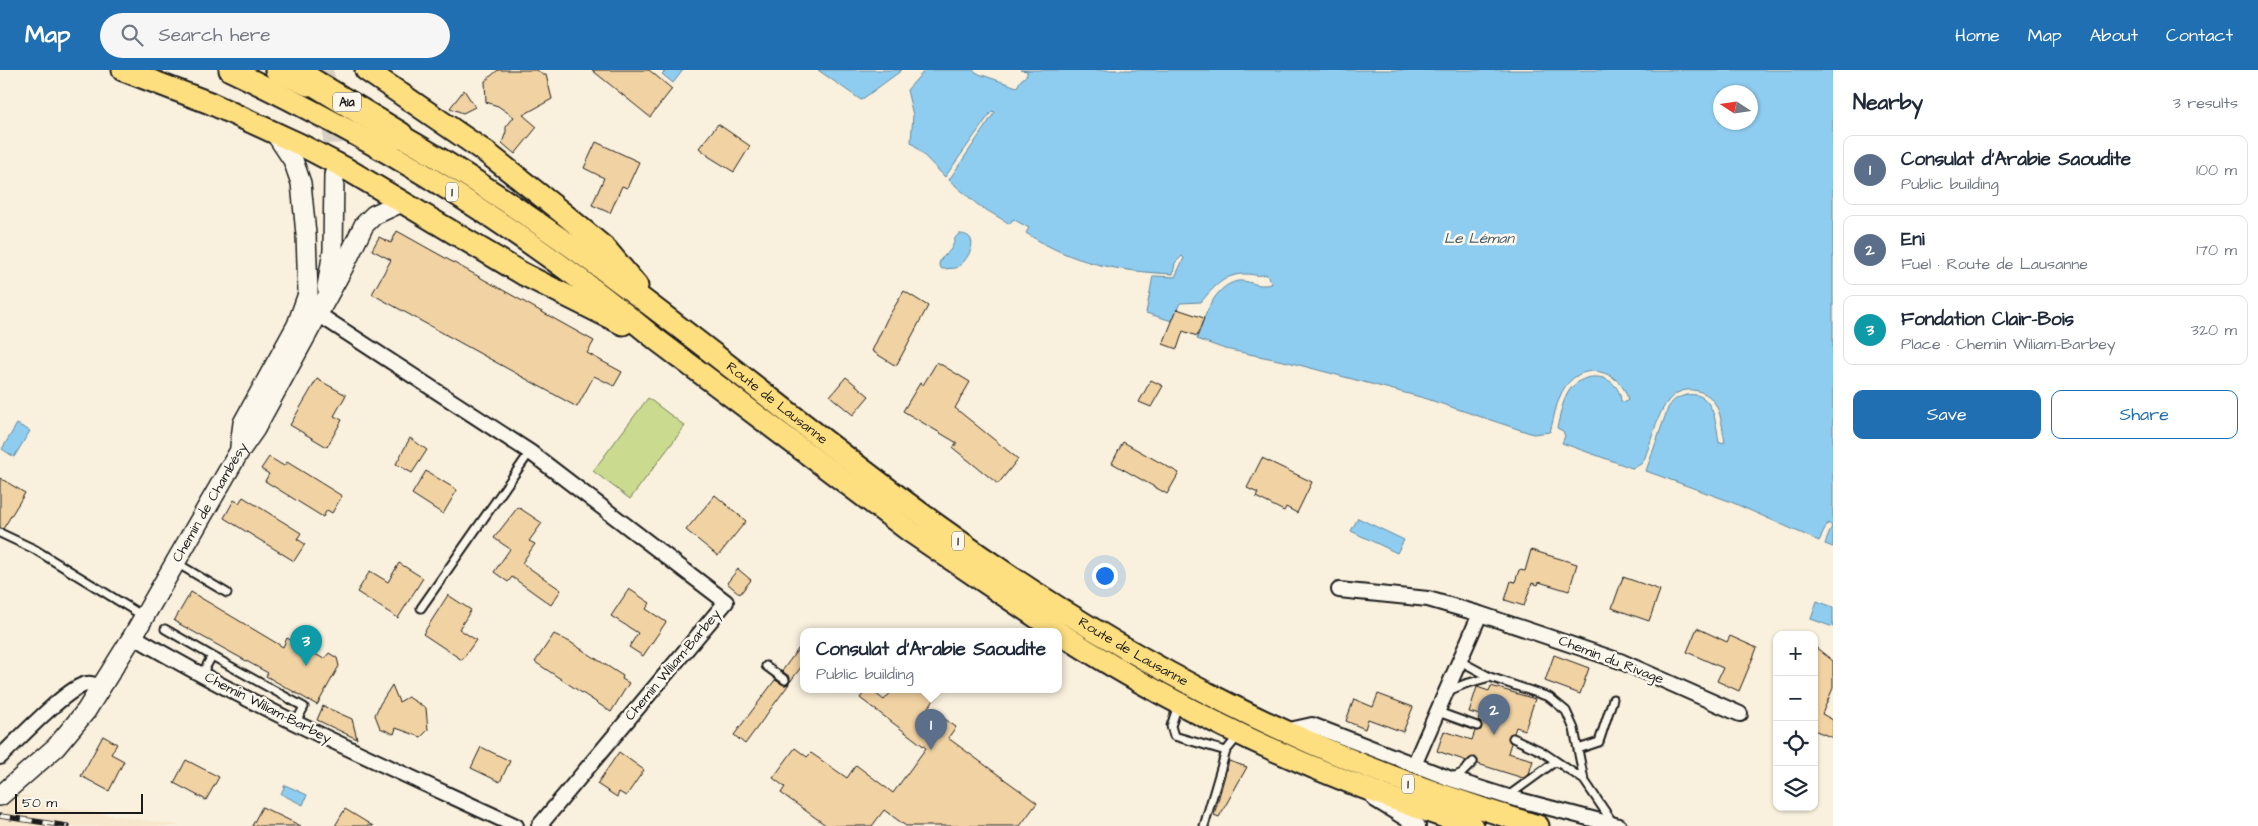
<!DOCTYPE html>
<html lang="en">
<head>
<meta charset="utf-8">
<style>
  :root { --surface:#fff; --page:#f6f6f7; --text:#1f2937; --muted:#747a83; --line:#e0e1e3; --accent:#1f6fb2 }
  body { margin:0; font-family:"Architects Daughter",sans-serif; background:var(--page); color:var(--text) }
  .controls { position:absolute; right:15px; bottom:15px; display:grid; overflow:hidden; border-radius:10px; box-shadow:0 1px 4px #0004 }
  .controls button { width:45px; height:45px; display:grid; place-items:center; padding:0; border:0; border-bottom:1px solid var(--line); background:var(--surface); color:var(--text); font:25px sans-serif }
  .compass { position:absolute; left:1713px; top:15px; width:45px; height:45px; border-radius:50%; background:var(--surface); box-shadow:0 1px 4px #0004; rotate:282deg }
  .scale { position:absolute; left:15px; bottom:12px; width:128px; box-sizing:border-box; padding-left:5px; border:2px solid #1c1c1c; border-top:0; font-size:14px; line-height:18px; white-space:nowrap; color:#1c1c1c; -webkit-text-stroke:4px #fbf7ec; paint-order:stroke }
  .you { position:absolute; left:1104px; top:505px; width:18px; height:18px; margin:-12px; border:4px solid #fff; border-radius:50%; background:#1a73e8; box-shadow:0 0 0 8px #1a73e833 }
  .badge { display:grid; place-items:center; width:32px; height:32px; border-radius:50%; background:var(--accent); color:#fff; font-size:16px; font-weight:700 }
  .pin { position:absolute; translate:-50% -41px; filter:drop-shadow(0 1px 2px #0008) }
  .pin::after { content:''; position:absolute; top:26px; width:18px; height:15px; background:inherit; clip-path:polygon(0 0,100% 0,50% 100%) }
  .popup { position:absolute; left:800px; top:558px; width:262px; height:65px; box-sizing:border-box; display:grid; place-content:center; border-radius:10px; background:var(--surface); filter:drop-shadow(0 1px 4px #0005); font-size:16px; white-space:nowrap; color:var(--muted) }
  .popup b { font-size:19px; color:var(--text) }
  .popup::after { content:''; position:absolute; left:50%; top:100%; margin-left:-10px; border:10px solid transparent; border-top-color:var(--surface) }
  .list { margin:0; padding:0; list-style:none }
  h2 { display:flex; justify-content:space-between; align-items:center; height:65px; margin:0; padding:0 20px; font-size:21px }
  h2 small { font-size:16px; font-weight:400; color:var(--muted) }
  .list li { display:grid; grid-template-columns:32px 1fr auto; gap:15px; align-items:center; box-sizing:border-box; height:70px; margin:0 10px 10px; padding:0 10px; border:1px solid var(--line); border-radius:10px }
  .list b { display:block; font-size:19px; white-space:nowrap }
  .list p { margin:0; font-size:16px; white-space:nowrap; color:var(--muted) }
  .list em { font-size:16px; font-style:normal; color:var(--muted) }
  .actions { display:flex; gap:10px; padding:15px 20px }
  .actions a { flex:1; padding:11px 0; border:1px solid var(--accent); border-radius:10px; text-align:center; font-size:18px; color:var(--accent) }
  .actions .main { background:var(--accent); color:#fff }
  .icon { flex:none; width:28px; height:28px; fill:none; stroke:currentColor; stroke-width:2; stroke-linecap:round; stroke-linejoin:round }
  .map { position:relative; flex:none; width:1833px; height:756px; overflow:hidden }
  header { display:flex; align-items:center; gap:30px; box-sizing:border-box; height:70px; padding:0 25px; background:var(--accent); color:#fff }
  header strong { font-size:24px }
  nav { display:flex; gap:28px; margin-inline-start:auto; font-size:18px }
  .search { width:350px; height:45px; background:var(--page); display:flex; align-items:center; gap:12px; box-sizing:border-box; padding:0 18px; border-radius:28px; color:var(--muted); font-size:19px }
  main { display:flex }
  aside { flex:1; background:var(--surface) }
  .map>svg:first-child { display:block }
  .built { fill:#f7e7cc }
  .green { fill:#cadb8f; stroke:#737c56 }
  .water { fill:#8fcdf0; stroke:#61869b; fill-rule:evenodd }
  .building { fill:#f1d2a3; stroke:#1c1c1c }
  .lines { fill:none; stroke-linecap:round; stroke-linejoin:round }
  .secondary-tunnel { stroke:#d8d0c0; stroke-width:19; stroke-dasharray:19 9; stroke-linecap:butt }
  .lane-casing { stroke:#1c1c1c; stroke-width:11 }
  .street-casing { stroke:#1c1c1c; stroke-width:18 }
  .secondary-casing { stroke:#1c1c1c; stroke-width:22 }
  .primary-casing { stroke:#1c1c1c; stroke-width:25 }
  .highway-casing { stroke:#1c1c1c; stroke-width:29 }
  .lane { stroke:#fbf7ec; stroke-width:7 }
  .street { stroke:#fbf7ec; stroke-width:14 }
  .secondary { stroke:#fbf7ec; stroke-width:19 }
  .primary { stroke:#fedf80; stroke-width:21 }
  .highway { stroke:#fedf80; stroke-width:25 }
  .rail-casing { stroke:#1c1c1c; stroke-width:5.5 }
  .rail { stroke:#fbf7ec; stroke-width:4; stroke-dasharray:11; stroke-linecap:butt }
  .labels { text-anchor:middle; dominant-baseline:central; stroke-width:5; stroke-linejoin:round; paint-order:stroke }
  .shield { fill:#fbf7ec; stroke:#5f5e5a; stroke-width:1 }
  .shield-label { font-size:12px; font-weight:bold; fill:#1c1c1c }
  .street-label { font-size:14px; fill:#1c1c1c; stroke:#fbf7ec }
  .water-label { font-size:15px; font-style:italic; fill:#445a66; stroke:#fbf7ec }
</style>
</head>
<body>
<header>
<strong>Map</strong>
<div class="search"><svg class="icon" aria-label="search" viewBox="0 0 24 24"><circle cx="10" cy="10" r="6"/><path d="M15 15l6 6"/></svg>Search here</div>
<nav><a>Home</a><a>Map</a><a>About</a><a>Contact</a></nav>
</header>
<main>
<div class="map">
<svg width="1833" height="756" viewBox="0 0 1833 756">
  <rect width="100%" height="100%" fill="#f9f0dd"/>
  <filter id="ink" filterUnits="userSpaceOnUse"><feTurbulence type="fractalNoise" baseFrequency=".02" numOctaves="2"/><feDisplacementMap in="SourceGraphic" scale="10" xChannelSelector="R" yChannelSelector="G"/><feConvolveMatrix kernelMatrix="1 2 1 2 8 2 1 2 1" color-interpolation-filters="sRGB"/></filter>
  <g filter="url(#ink)">
    <path class="built" d="M0 724 32 727V733L181 756H0Z"/>
    <path class="green" d="M648 328 685 356 630 429 593 401Z"/>
    <path class="water" d="M666 0H683L673 13 662 4Z
      M818 0H902L861 30Z
      M925 0H973L979 4 1017 17 1021 10 1027 5V1L1020 0H1833V477L1825 474 1832 456 1828 453 1819 471 1729 431 1646 401 1668 338C1672 331 1676 328 1683 326 1713 317 1716 352 1719 373L1725 372C1721 352 1721 327 1698 321 1664 312 1656 356 1648 379 1646 383 1645 390 1642 393 1640 395 1635 397 1632 398L1562 373 1565 366 1563 361 1557 358C1560 347 1562 331 1569 321 1583 299 1619 303 1621 331L1625 332 1628 330C1623 304 1590 291 1570 311 1557 323 1555 345 1550 362L1533 364 1424 328 1288 292 1225 279 1197 269C1204 248 1213 216 1238 211 1247 210 1256 216 1265 215 1267 215 1269 214 1272 214L1266 204C1259 207 1253 204 1246 204 1225 203 1213 218 1201 232L1180 233 1172 251 1146 243 1153 206 1175 207 1184 188 1182 186 1175 193 1173 204C1118 201 1073 194 1026 163L1029 158 1013 149 1010 154 978 135 949 110 995 42 992 41 945 107 911 72 913 45 907 20ZM1720 22H1750V52H1720Z
      M959 164C983 164 968 192 956 198L942 199 939 195C940 186 946 186 951 179 955 173 953 168 959 164Z
      M17 354 30 361 14 387 2 379Z
      M1358 448 1404 470 1397 483 1351 461Z
      M1817 531 1833 537V557L1811 549Z
      M285 715 307 725 303 735 281 724Z"/>
    <path class="building" d="M498 0H537L543 5H546L552 29 523 45 537 57 515 84 502 73 506 62V57L514 47 498 36 486 32 485 11Z
      M592 0H649L672 19 650 47Z
      M464 20 475 37 463 43 450 38Z
      M718 54 750 76 734 102 708 86V85L699 78Z
      M596 72 639 92 627 118 622 116 610 143 592 135 604 108 584 98Z
      M397 161 594 271 587 283 622 302 614 316 594 306 577 337 372 224 391 190 372 180 379 167 391 173Z
      M904 221 928 236 896 296 872 281 887 249Z
      M1177 239 1204 248 1197 266 1183 261 1177 279 1163 274Z
      M937 292 970 312 955 338 1018 389 998 414 953 378 957 373 903 341 920 313 923 315Z
      M846 307 869 326 853 345 830 326Z
      M317 309 346 325 334 346 342 350 327 377 290 355Z
      M1151 310 1163 316 1151 337 1139 332Z
      M410 368 427 380 412 403 396 394Z
      M1123 372 1179 403 1167 424 1112 393Z
      M269 387 284 396 287 392 342 426 332 443 327 440 323 447 265 411 269 404 261 399Z
      M1262 388 1312 412 1297 443 1286 437 1284 441 1256 427 1258 423 1247 418Z
      M426 401 457 420 443 444 412 424Z
      M0 408 25 423 3 459 0 458Z
      M715 425 746 451 718 486 686 460Z
      M243 427 301 463 297 469 305 474 294 491 224 448 234 430 239 433Z
      M518 437 542 453 529 471 535 474 522 493 561 520 551 535 512 507 508 512 494 502 510 479 494 468Z
      M1531 480 1577 494 1569 521 1539 512 1538 515 1532 513 1524 536 1505 530 1511 511 1515 512 1519 500 1525 501Z
      M399 493 423 508 398 548 357 522 370 501 388 512Z
      M738 499 751 510 740 524 727 513Z
      M1623 507 1660 520 1649 551 1612 538Z
      M629 519 650 533 646 539 666 552 643 586 629 577 638 563 611 546Z
      M191 522 283 577 287 568 324 589 329 583 337 588 339 596 317 635 266 606 268 603 174 551Z
      M448 525 471 540 459 559 476 570 462 590 423 564Z
      M1697 558 1727 572 1730 566 1757 578 1739 621 1717 611 1723 598 1687 582Z
      M554 564 570 572 623 606 622 609 629 613 611 642 535 592Z
      M804 571V593L790 612V607L782 601Z
      M1814 576 1833 591V618L1822 644 1833 650V668L1814 660Z
      M1554 585 1589 598 1580 624 1545 611Z
      M775 610 784 615 789 614 745 674 734 665Z
      M392 615 399 632 408 627 426 638 428 660 421 667 396 658 394 664 380 658 375 645 380 634Z
      M1491 616 1535 629 1525 660 1516 657 1514 663 1510 664 1508 668 1511 673 1508 683 1533 690 1529 704 1523 708 1478 694V690L1475 687 1467 691 1437 681 1444 661 1472 670 1475 661 1481 660 1482 655 1478 651 1480 645 1469 642 1477 617 1489 621Z
      M867 619H870L884 630 894 619H930L938 626 928 637 956 657 948 668 1037 733 1020 756H906L884 740 872 756H827L781 723 785 717 773 708 795 678 807 687 811 683 847 708 856 695 893 723 926 678 860 628Z
      M1378 624 1413 637 1403 662 1368 649 1365 659 1346 651 1354 629 1373 637Z
      M323 636 352 649 357 669 317 650Z
      M103 666 117 674 111 684 124 691 109 721 81 706Z
      M481 677 510 691 500 712 471 698Z
      M619 682 644 700 626 726 619 722 617 727 597 714Z
      M186 690 219 707 206 730 174 713Z
      M1229 691 1247 697 1219 747 1214 745Z
      M262 737 301 756H252Z
      M345 739 373 756H335Z"/>
    <g class="lines">
      <path class="secondary-tunnel" d="M323 0 331 25 334 104"/>
      <g class="lane-casing">
        <path id="lane" d="M0 463 34 479 143 546
          M175 492 227 523
          M421 538 530 382
          M165 559 212 586
          M1460 591 1490 607 1549 627 1566 641 1574 659 1584 710
          M766 596 785 610
          M202 604 212 586 304 637 296 652
          M1448 621 1465 614 1490 607
          M1178 635 1171 656 1174 666 1226 681
          M1438 642 1477 656
          M1513 668 1541 681 1584 710 1613 753
          M1578 679 1599 672 1613 629
          M1451 708 1462 703 1473 692
          M1508 726 1556 691
          M1204 756 1226 681 1239 665"/>
      </g>
      <g class="street-casing">
        <path id="street" d="M318 244 530 382 726 532 539 756
          M1339 520 1428 529 1480 544
          M133 566C256 639 387 696 516 756
          M1285 661 1312 655 1451 709 1508 727 1619 756
          M0 687C19 669 62 623 83 615 90 612 95 615 102 617
          M1414 695 1480 544 1620 591 1740 644
          M1374 729 1418 756"/>
      </g>
      <g class="secondary-casing">
        <g id="secondary">
          <path d="M327 217 333 181 334 105"/>
          <path d="M240 376 243 353 297 255 308 224 306 164 301 113 293 90 275 63"/>
          <path id="s1" d="M0 726 56 677 86 641 133 566 239 382 255 359 343 198 364 155 374 145 402 132"/>
        </g>
      </g>
      <g class="primary-casing">
        <g id="primary">
          <path d="M123 0 210 33 299 74 345 98 523 204 623 254"/>
          <path d="M230 0C382 72 527 162 657 270L911 462 1057 561"/>
          <path d="M276 0 308 15"/>
          <path d="M366 0 487 83 564 144 606 179 637 216"/>
          <path id="s2" d="M385 57C584 167 754 323 938 456 1124 591 1317 691 1538 756"/>
          <path d="M1058 562C1186 645 1327 710 1472 756"/>
        </g>
      </g>
      <g class="highway-casing">
        <path id="highway" d="M293 0 400 65"/>
      </g>
      <use href="#lane" class="lane"/>
      <use href="#street" class="street"/>
      <use href="#secondary" class="secondary"/>
      <use href="#primary" class="primary"/>
      <use href="#highway" class="highway"/>
      <g class="rail-casing">
        <path id="rail" d="M0 746 67 756"/>
      </g>
      <use href="#rail" class="rail"/>
    </g>
  </g>
  <g class="labels">
    <g class="shield">
      <rect x="333" y="22.5" width="28" height="19" rx="4"/>
      <rect x="446" y="112.5" width="12" height="19" rx="4"/>
      <rect x="952" y="461.5" width="12" height="19" rx="4"/>
      <rect x="1402" y="704.5" width="12" height="19" rx="4"/>
    </g>
    <g class="shield-label">
      <text x="347" y="32">A1a</text>
      <text x="452" y="122">1</text>
      <text x="958" y="471">1</text>
      <text x="1408" y="714">1</text>
    </g>
    <g class="street-label">
      <text stroke="none"><textPath href="#s2" startOffset="480">Route de Lausanne</textPath></text>
      <text stroke="none"><textPath href="#s1" startOffset="364">Chemin de Chambésy</textPath></text>
      <text stroke="none"><textPath href="#s2" startOffset="915">Route de Lausanne</textPath></text>
      <text transform="translate(1611 590) rotate(21)">Chemin du Rivage</text>
      <text transform="translate(673 595) rotate(-50)">Chemin Wiliam-Barbey</text>
      <text transform="translate(268 638) rotate(27)">Chemin Wiliam-Barbey</text>
    </g>
    <g class="water-label">
      <text x="1479" y="168">Le Léman</text>
    </g>
  </g>
</svg>
<div class="controls">
<button>+</button>
<button>−</button>
<button><svg class="icon" aria-label="locate" viewBox="0 0 24 24"><circle cx="12" cy="12" r="6"/><path d="M12 2v4M12 18v4M2 12h4M18 12h4"/></svg></button>
<button><svg class="icon" aria-label="layers" viewBox="0 0 24 24"><path d="M12 4l9 5-9 5-9-5zM3 14l9 5 9-5"/></svg></button>
</div>
<svg class="compass" viewBox="-18 -18 36 36"><path d="M0-13l5 13h-10z" fill="#e53935"/><path d="M0 13l5-13h-10z" fill="#747a83"/></svg>
<div class="scale">50 m</div>
<div class="you"></div>
<div class="pin badge" style="left:931px;top:680px;background:#5c6f8a">1</div>
<div class="popup"><b>Consulat d'Arabie Saoudite</b>Public building</div>
<div class="pin badge" style="left:1494px;top:665px;background:#5c6f8a">2</div>
<div class="pin badge" style="left:306px;top:596px;background:#0f9aa8">3</div>
</div>
<aside>
<h2>Nearby<small>3 results</small></h2>
<ul class="list">
<li><span class="badge" style="background:#5c6f8a">1</span><div><b>Consulat d'Arabie Saoudite</b><p>Public building</p></div><em>100 m</em></li>
<li><span class="badge" style="background:#5c6f8a">2</span><div><b>Eni</b><p>Fuel · Route de Lausanne</p></div><em>170 m</em></li>
<li><span class="badge" style="background:#0f9aa8">3</span><div><b>Fondation Clair-Bois</b><p>Place · Chemin Wiliam-Barbey</p></div><em>320 m</em></li>
</ul>
<div class="actions"><a class="main">Save</a><a>Share</a></div>
</aside>
</main>
</body>
</html>
